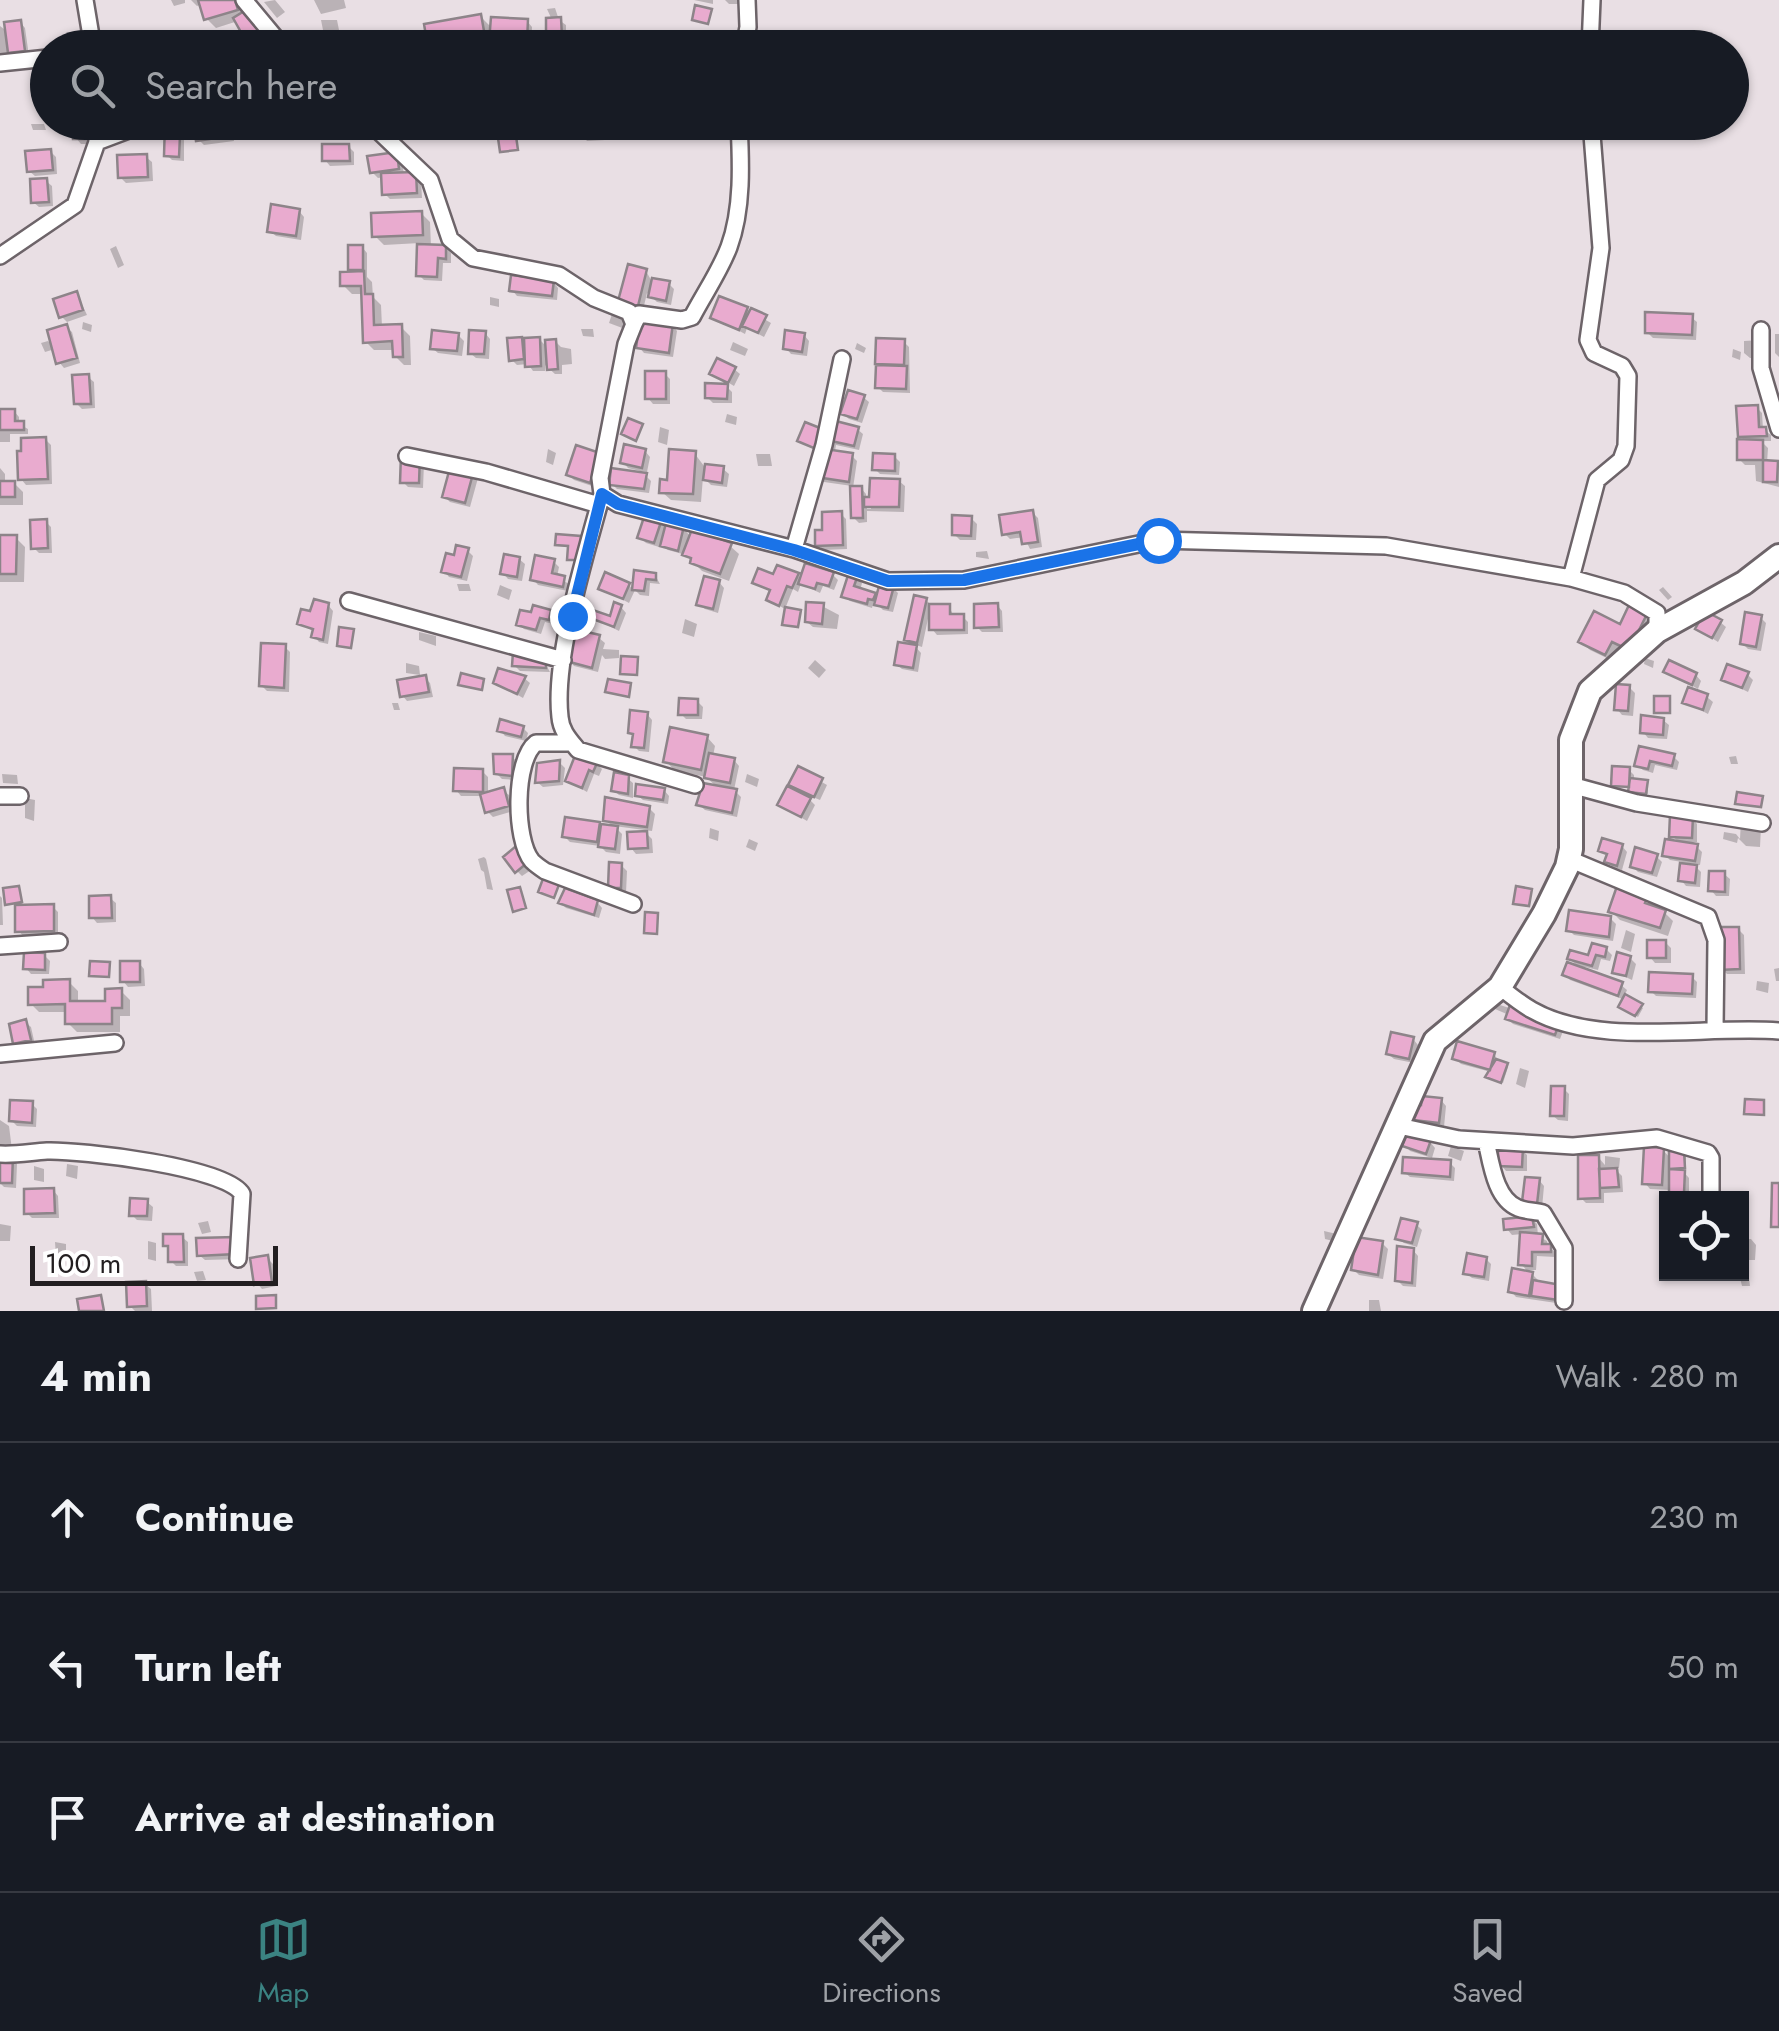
<!DOCTYPE html>
<html lang="en">
<head>
<meta charset="utf-8">
<style>
  :root { --surface:#171b24; --page:#20242c; --text:#f1f3f6; --muted:#9ea1a6; --line:#363941; --accent:#3b8382 }
  body { margin:0; font-family:Jost,sans-serif; background:var(--page); color:var(--text) }
  .controls { position:absolute; right:30px; bottom:30px; display:grid; overflow:hidden; border-radius:0px; box-shadow:0 2px 8px #0004 }
  .controls button { width:90px; height:90px; display:grid; place-items:center; padding:0; border:0; border-bottom:2px solid var(--line); background:var(--surface); color:var(--text); font:50px sans-serif }
  .scale { position:absolute; left:30px; bottom:25px; width:248px; box-sizing:border-box; padding-left:10px; border:5px solid #221e20; border-top:0; font-size:28px; line-height:35px; white-space:nowrap; color:#221e20; -webkit-text-stroke:8px #fff; paint-order:stroke }
  .stop { position:absolute; width:30px; height:30px; margin:-22px; border:8px solid #1a73e8; border-radius:50%; background:#fff }
  .stop.end { background:#1a73e8; border-color:#fff; box-shadow:0 2px 10px #0008 }
  .list { margin:0; padding:0; list-style:none }
  h2 { display:flex; justify-content:space-between; align-items:center; height:130px; margin:0; padding:0 40px; font-size:42px }
  h2 small { font-size:32px; font-weight:400; color:var(--muted) }
  .list li { display:grid; grid-template-columns:65px 1fr auto; gap:30px; align-items:center; box-sizing:border-box; height:150px; padding:0 40px; border-top:2px solid var(--line) }
  .list b { display:block; font-size:38px; white-space:nowrap }
  .list em { font-size:32px; font-style:normal; color:var(--muted) }
  .icon { flex:none; width:55px; height:55px; fill:none; stroke:currentColor; stroke-width:2; stroke-linecap:round; stroke-linejoin:round }
  .map { position:relative; flex:none; width:1779px; height:1311px; overflow:hidden }
  .search { position:absolute; background:var(--surface); box-shadow:0 2px 8px #0004; left:30px; right:30px; top:30px; height:110px; display:flex; align-items:center; gap:25px; box-sizing:border-box; padding:0 35px; border-radius:55px; color:var(--muted); font-size:38px }
  .sheet { height:580px; background:var(--surface) }
  nav { display:flex; justify-content:space-around; align-items:center; box-sizing:border-box; height:140px; border-top:2px solid var(--line); background:var(--surface); font-size:28px; color:var(--muted) }
  nav a { display:grid; justify-items:center; gap:5px }
  nav .on { color:var(--accent) }
  .map>svg:first-child { display:block }
  .shadow { fill:#0003 }
  .building { fill:#e9abcf; stroke:#8d8489; stroke-width:2.5 }
  .lines { fill:none; stroke-linecap:round; stroke-linejoin:round }
  .street-casing { stroke:#6d6469; stroke-width:20 }
  .secondary-casing { stroke:#6d6469; stroke-width:28 }
  .street { stroke:#fff; stroke-width:15 }
  .secondary { stroke:#fff; stroke-width:22 }
  .route { stroke:#1a73e8; stroke-width:12 }
</style>
</head>
<body>
<div class="map">
<svg width="1779" height="1311" viewBox="0 0 1779 1311">
  <rect width="100%" height="100%" fill="#e9dfe4"/>
  <path class="shadow" d="M171 0H185V3L174 6Z
    M191 0H238L244 15 251 19 263 40 254 45 238 21 216 28 207 19 202 4 197 6Z
    M275 0 285 12 277 18 264 2Z
    M314 0H344L346 8 321 14Z
    M694 0H713V4Z
    M725 0H747L746 4H729Z
    M555 8 559 20 566 25V42L554 43 549 37 552 20 547 9Z
    M481 17 493 29 527 21 532 27 531 48 498 46 492 41 493 48H431L427 26Z
    M321 20H337L339 30H323Z
    M20 22 25 28 29 56 0 65V26L8 32Z
    M335 39a6 6 0 1 1 12 0a6 6 0 1 1-12 0Z
    M312 36 323 48H307L304 45Z
    M48 96V107H43L41 97Z
    M93 122 94 144H81L76 138Z
    M196 122H231L234 141 204 145 195 136V140H184V161L172 160 167 155 168 125H190L198 133Z
    M581 122H602L605 140 587 141 582 135Z
    M666 122H712L711 135 672 134 666 128Z
    M725 122H734L735 137 725 135Z
    M31 124H44L46 130H33Z
    M348 146 354 152V165L330 166 325 160Z
    M50 151 56 157 57 174 35 176 29 171Z
    M146 157 152 162 153 181 126 183 120 177Z
    M370 158 402 160 404 175 415 174 421 180 422 198 390 199 385 194 384 177 378 178 372 172Z
    M46 181 52 186 53 206 39 207 33 202Z
    M299 211 304 217 301 240 276 236 270 231Z
    M421 213 430 222 431 247 445 248 451 253V263H443L442 281 424 280 419 275 420 243 384 245 375 236Z
    M116 246 124 265 118 268 110 249Z
    M362 247 367 253V277L372 282 373 297 381 305 382 327H401L410 336 411 365H404L395 356V350H374L365 341 363 294H352L343 285 355 274 350 269Z
    M646 271 651 280 669 284 674 289 671 305 657 302 647 293 643 310 626 306Z
    M553 282 558 288 557 300 517 296 512 290Z
    M77 294 87 315 67 322 61 316Z
    M490 297 499 299V307L490 305Z
    M747 309 771 323 764 337 747 328 745 334 713 317Z
    M612 314 627 320 625 329 609 323Z
    M1691 317 1697 322 1696 340 1653 338 1647 332Z
    M83 322 92 325 91 332 82 329Z
    M672 325 677 331 673 357 644 353 639 347Z
    M66 327 72 332 80 363 64 368 59 362 55 349 45 352 41 343 48 341 55 348Z
    M581 329H593L594 337 583 336Z
    M485 333 490 339 489 359 476 358 470 353Z
    M1775 334H1779V357L1775 353Z
    M458 335 464 341 462 356 438 353 432 348Z
    M804 335 809 341 807 356 791 354 786 348Z
    M539 339 548 348 556 342 561 347 571 349 572 364 562 365V374H555L545 365V371H533L528 364 517 365 512 360 521 340 524 344Z
    M1761 340 1767 358H1750L1744 353V341Z
    M879 341 904 342 909 347 910 393 883 392 878 387Z
    M733 342 748 349 745 356 730 350Z
    M857 343 866 348 864 353 855 349Z
    M1733 349 1741 352 1740 360 1732 357Z
    M734 369 740 374 734 386 712 373Z
    M665 374 670 379V404H653L648 398Z
    M88 377 94 382 95 408 82 409 76 403Z
    M727 387 732 392V403H713L707 397Z
    M863 397 869 402 862 423 849 419 843 414Z
    M1757 408 1762 413 1763 429 1771 435V441H1761L1768 448 1767 463 1779 465V487L1756 481 1755 465H1745L1739 459 1746 442 1740 436Z
    M0 411H14L19 417V424L28 429V434H10V442H0Z
    M727 414 737 417 736 425 725 422Z
    M660 427 669 430 667 445 658 442Z
    M857 429 863 434 859 450 836 445 835 451 828 445 822 453 800 441 823 432Z
    M45 439 51 445 52 484 26 485 21 479Z
    M548 449 556 453 553 465 546 462Z
    M645 451 650 457 647 472 641 471 651 481 649 493 617 489 612 484 640 474V471L628 468 623 462Z
    M695 454 704 466 723 469 729 474 727 487 711 485 703 477 701 502 671 500 662 492Z
    M756 454H770L772 466H758Z
    M599 455 595 487 574 480 569 475Z
    M851 455 857 461 853 488H861L866 494 867 509H871L872 480 899 481 905 486 904 512 867 511V522L859 523 853 517 852 486 824 482 819 477Z
    M404 456 424 463 423 488 408 487 403 482Z
    M894 456 900 462 899 475 880 474 875 469Z
    M0 468 5 474V483H14L23 492V505H0Z
    M473 472 478 478 470 507 450 502 444 496Z
    M1032 512 1038 518 1042 547 1030 549 1024 537 1010 539 1004 533Z
    M841 514 846 519 847 549 823 550 818 545Z
    M971 518 977 524 976 540H960L954 534Z
    M660 521 667 528H683L691 537 730 546 739 554 729 581 702 571 686 555 668 550 660 543 659 547 646 543 640 537Z
    M46 522 51 527 52 553H39L34 548Z
    M0 537 16 538 25 547 24 582H0Z
    M467 550 473 556 467 581 449 577 444 571Z
    M987 551 989 559 976 557V552Z
    M519 559 525 564 522 581 508 579 503 573Z
    M554 562 559 567 557 577 569 584 568 591 538 585 533 579Z
    M636 573 655 575 660 584 650 583 649 596 640 595 635 590 629 603 601 588 629 585 634 591Z
    M832 574 838 580 834 590 823 586 820 593 801 584 798 592 793 589 785 609 769 600 772 592 755 582 775 577 797 575 802 580Z
    M857 577 862 583 860 591 878 599 893 588 898 593 893 612 883 610 874 601 872 608 850 601 844 596Z
    M719 582 724 588 718 613 705 609 699 604Z
    M457 584H469L471 591H459Z
    M500 585 512 590 509 600 497 595Z
    M1663 587 1672 597 1668 600 1659 590Z
    M926 600 932 606H949L954 617 962 616 968 622V634L937 635 932 629 929 614 922 647 913 644 921 653 918 672 902 669 896 664 915 647 907 639Z
    M328 605 333 611 328 644 319 642 314 636 315 632 300 624Z
    M997 605 1002 611 1003 632H982L977 627Z
    M822 606 839 615 837 629 813 627 807 622Z
    M621 607 626 613 619 631 593 618 611 619Z
    M550 612 555 617 554 624 545 622 541 634 524 629 519 624Z
    M1646 616 1654 625 1615 662 1590 650 1581 642Z
    M1760 617 1766 623 1761 651 1748 649 1742 643Z
    M685 619 697 624 694 637 682 633Z
    M1720 622 1726 627 1718 642 1698 629Z
    M419 632 436 636V646L419 640Z
    M599 638 605 643 603 649 619 650V658L605 659 602 655 598 672 574 666 569 660Z
    M285 647 290 652 289 692 267 691 261 685Z
    M1645 658 1654 661 1653 668 1644 664Z
    M815 660 826 670 819 678 808 668Z
    M544 661 550 672 520 671 514 665Z
    M406 663 419 666 420 675 406 673Z
    M1666 671 1696 675 1701 681 1698 689Z
    M1747 674 1753 680 1748 692 1724 680Z
    M425 678 430 683 433 697 407 701 402 695Z
    M524 678 530 683 523 698 495 682Z
    M1629 687 1635 693 1633 716 1622 715 1617 709Z
    M1707 697 1713 702 1708 714 1685 702Z
    M697 701 703 707 702 719H686L681 714Z
    M392 703H398L400 710H394Z
    M647 714 652 720 649 752 639 751 634 746 635 737 631 733Z
    M1663 720 1669 725 1667 739 1648 738 1643 732Z
    M523 728 528 733 526 741 505 736 500 730Z
    M707 737 715 746 713 756 734 760 739 766 734 790 741 797 737 817 705 810 699 805 718 788 706 777 674 770 666 761Z
    M1641 749 1674 757 1679 762 1677 770 1655 765 1653 773 1643 770 1637 765Z
    M1736 756 1738 764H1731L1729 757Z
    M512 757 518 762 516 780 502 779 496 773Z
    M560 763 565 768 563 785 543 787 537 782Z
    M596 763 602 769 599 776 594 774 587 792 568 781Z
    M799 769 827 785 820 800 803 793 815 805 807 821 780 805Z
    M1629 770 1634 775V781L1648 784V794L1619 790H1641L1614 785Z
    M482 771 488 777V794L503 790 509 795 513 811 493 817 488 812 483 796H461L456 790Z
    M2 774 17 775 18 784 3 783Z
    M747 774 759 779 757 787 745 782Z
    M627 778 633 783V798L619 795 613 790Z
    M664 790 669 796 668 804 643 800 637 795Z
    M25 798 35 800 34 821 25 818Z
    M649 808 655 814 652 831 614 826 622 834 620 854 606 852 600 846 570 842 564 836 567 820 614 828 606 820Z
    M1692 818 1697 824V842H1692L1702 852 1700 865 1693 864 1701 872 1700 887 1686 886 1681 880 1682 862 1670 860 1665 855 1680 843 1672 836Z
    M1741 820 1761 827 1760 847 1746 846 1738 838 1737 843 1723 839 1724 832 1736 834 1740 839Z
    M710 828 719 831 718 841 709 838Z
    M646 833 652 839 653 853 636 854 631 848Z
    M749 839 758 843 755 851 746 847Z
    M1622 846 1627 852 1622 870 1612 867 1607 861 1608 856 1600 850Z
    M521 855 531 870 522 876 517 871Z
    M1656 856 1662 862 1657 877 1638 872 1632 866Z
    M484 857 486 859 493 890 487 889 484 872 481 870 478 859Z
    M621 865 627 871 626 893 616 892 610 887Z
    M1724 874 1730 879 1729 896H1716L1711 890Z
    M19 888 23 907H53L58 912V936H23L18 930 17 904H8Z
    M1647 895 1656 904 1654 909 1664 912 1673 921 1668 936 1620 920 1611 911Z
    M0 896 2 898 3 925H0Z
    M110 898 116 903V922L97 923 92 917Z
    M597 902 602 908 599 918 566 908 561 903Z
    M1610 918 1616 924 1613 941 1574 935 1569 930Z
    M1738 929 1744 935 1745 974H1727L1722 969Z
    M1626 930 1635 934 1631 952 1621 948Z
    M1665 942 1671 948V963H1655L1650 957Z
    M1593 946 1606 949 1612 955 1610 961 1601 959 1598 970 1585 967 1584 971 1621 985 1627 990 1624 997 1643 1008 1638 1017 1623 1008 1625 1000 1570 980 1565 974 1581 970 1570 959H1590Z
    M44 955 50 961 49 974H31L26 968Z
    M1630 958 1636 964 1632 980 1615 972Z
    M139 963 144 969 145 986 128 987 123 981Z
    M1779 968V981H1776L1774 969Z
    M1691 976 1697 982 1696 998 1656 996 1651 991Z
    M1757 981 1769 983 1768 993 1756 990Z
    M69 982 78 991V1004L108 1003 121 991 130 1000V1016H120V1032H77L68 1023 67 1012H39L31 1004 46 989Z
    M1497 1004 1565 1026 1560 1039 1513 1024 1508 1019 1509 1015 1495 1009Z
    M25 1022 31 1027 35 1045 21 1048 16 1043Z
    M1413 1039 1418 1045 1414 1063 1394 1059 1388 1054Z
    M1494 1054 1499 1062 1508 1067 1503 1083 1490 1079 1491 1072 1461 1064 1455 1058Z
    M1520 1068 1529 1071 1525 1088 1516 1084Z
    M1564 1089 1569 1094 1568 1121 1558 1120 1552 1115Z
    M1441 1100 1446 1106 1444 1127 1421 1125 1415 1119Z
    M32 1104 37 1109 36 1127 17 1126 11 1120Z
    M0 1120 9 1126 12 1150 0 1151Z
    M1430 1142 1435 1148 1432 1158 1410 1151 1405 1145Z
    M1451 1146 1464 1151 1461 1161 1448 1156Z
    M1522 1150 1527 1155V1171H1506L1501 1165Z
    M1663 1150 1671 1159 1683 1153 1686 1155V1169H1681L1689 1178V1198L1677 1197 1671 1190 1650 1189 1645 1183Z
    M1605 1156 1620 1158 1619 1168H1614L1622 1176 1623 1192 1604 1193V1203H1586L1581 1198 1598 1157 1605 1165Z
    M12 1159 17 1164 16 1188 4 1187 0 1183Z
    M1450 1163 1455 1168 1454 1181 1410 1177 1404 1172Z
    M67 1164 78 1166 77 1179 66 1176Z
    M34 1166 44 1169V1182L34 1180Z
    M1539 1180 1544 1186 1542 1208 1530 1207 1525 1202Z
    M53 1190 58 1196 59 1218H32L27 1213Z
    M147 1202 153 1207 152 1221 137 1220 132 1215Z
    M1531 1218 1537 1224 1538 1236 1547 1241V1246L1555 1252V1257L1537 1256 1536 1270H1528L1538 1280 1537 1284 1563 1304 1516 1297 1511 1291 1530 1274 1521 1264 1522 1234 1512 1235 1507 1229Z
    M208 1221 211 1232 202 1234 198 1223Z
    M0 1224 11 1226 10 1241H0Z
    M1416 1224 1422 1230 1417 1247 1404 1243 1398 1238Z
    M1324 1231 1341 1235V1243L1325 1239Z
    M182 1237 188 1242V1266H176L171 1261V1250L166 1245Z
    M234 1239 240 1259 205 1260 199 1255Z
    M1742 1239H1751L1756 1245 1755 1260H1742Z
    M148 1241 156 1243V1261L148 1259Z
    M55 1242 66 1244V1259L56 1257Z
    M1382 1243 1388 1249 1383 1279 1359 1275 1353 1269Z
    M1413 1250 1418 1256 1416 1287 1403 1286 1397 1280Z
    M267 1258 273 1264 276 1286 262 1289 257 1283Z
    M1486 1259 1491 1264 1489 1281 1472 1278 1466 1273Z
    M203 1271 206 1280 197 1281 194 1272Z
    M1740 1278H1749L1750 1286H1742Z
    M145 1284 151 1289 152 1311H135L130 1306Z
    M1369 1300H1379L1381 1311H1369Z"/>
  <path class="building" d="M198 0H235L238 10 204 20Z
    M695 5 712 9 708 24 692 20Z
    M246 10 260 34 246 41 233 18Z
    M481 14 487 48H466L464 37 441 41 443 48H428L424 24Z
    M491 17 528 19 527 43 489 42Z
    M561 17 562 38H546V18Z
    M21 20 25 51 8 53 4 22Z
    M73 122H89V139H73Z
    M165 122 191 123V136H180L179 157 164 156Z
    M193 122H228L230 136 196 141Z
    M579 122H600V136H579Z
    M664 122H707V131L664 129Z
    M516 136 518 150 500 152 498 138Z
    M322 144H349L350 161H322Z
    M51 149 53 170 27 172 25 151Z
    M397 152 399 169 370 173 367 156Z
    M147 154 148 177 118 178 117 155Z
    M416 172 417 193 382 195 381 173Z
    M47 178 49 202 31 203 30 179Z
    M271 204 300 209 296 236 267 232Z
    M422 211 423 235 372 237 371 213Z
    M417 244 446 245V259L438 258 437 277 416 276Z
    M348 245H363V270H348Z
    M628 264 647 269 638 306 618 301Z
    M364 271 365 294H373L374 325 402 324 403 357H393L392 341 363 343 361 286H340V272Z
    M511 275 554 280 552 296 509 291Z
    M652 278 670 281 666 301 648 297Z
    M77 291 83 310 59 318 53 299Z
    M719 296 748 307 739 330 710 318Z
    M751 308 767 315 758 333 742 326Z
    M1645 312 1693 314 1692 335 1645 333Z
    M640 319 673 323 669 353 636 348Z
    M67 324 77 358 56 364 47 330Z
    M432 330 459 333 457 351 430 349Z
    M469 330 486 331 484 354H468Z
    M785 330 805 333 802 352 783 349Z
    M522 337 524 359 509 361 507 338Z
    M540 337 541 366 525 367 524 338Z
    M876 338 905 339 904 365 875 364Z
    M556 339 558 369 547 370 545 340Z
    M717 358 736 367 728 383 709 374Z
    M876 365 907 366 906 389 875 388Z
    M645 371H666V399H645Z
    M89 374 91 404H74L72 375Z
    M705 383 728 384 727 399 705 398Z
    M848 390 865 395 857 419 840 414Z
    M1758 405 1759 427H1766L1767 436 1738 437 1736 406Z
    M0 409H15V421H24V430H0Z
    M628 418 643 424 636 441 621 434Z
    M828 419 859 427 854 446 831 441Z
    M805 422 825 430 816 449 797 441Z
    M46 437 48 479 18 480 17 451H21V438Z
    M1737 439 1763 440V460H1737Z
    M624 444 646 449 642 468 620 463Z
    M576 445 600 453 590 483 566 475Z
    M669 449 696 451 693 494 659 493 660 479 667 480Z
    M825 449 853 453 849 482 816 477Z
    M873 453 895 454V471L872 470Z
    M401 454 420 455 419 483H400Z
    M1763 460 1778 461 1777 482H1763Z
    M451 464 474 470 465 503 442 497Z
    M705 464 724 466 722 483 703 480Z
    M611 468 647 473 644 489 609 485Z
    M870 478 900 479 899 507H864V497H869Z
    M0 481H15V497H0Z
    M850 486H862L863 518H851Z
    M1033 510 1038 542 1022 544 1020 532 1002 535 999 515Z
    M842 511 843 545 815 546V530H822V512Z
    M645 514 662 519 654 543 637 538Z
    M952 515 972 516 971 536 952 535Z
    M47 519 48 548 31 549 30 520Z
    M666 523 684 526 678 551 660 546Z
    M692 529 732 543 720 574 690 563 691 558 682 555Z
    M556 534 581 536 580 560H567L568 546 555 545Z
    M0 535H17L16 574H0Z
    M456 545 469 548 461 577 441 572 446 553 454 555Z
    M504 554 520 557 517 577 500 574Z
    M535 555 555 559 552 573 565 576 563 587 530 580Z
    M805 563 834 572 829 586 817 583 815 589 798 584Z
    M777 565 799 573 792 588 787 586 779 606 766 600 770 590 752 583 758 568 773 574Z
    M634 570 656 573V580L646 579 644 591 632 590Z
    M605 572 630 583 623 599 598 589Z
    M849 572 858 575 854 586 876 593 873 600 868 599 867 604 841 597Z
    M704 576 720 580 713 609 696 605Z
    M880 582 894 586 888 608 874 605Z
    M914 595 927 598 917 643 904 640Z
    M314 599 329 603 323 640 311 637 313 629 297 624 301 609 310 611Z
    M614 602 622 605 614 627 590 618 593 610 610 616Z
    M806 602 824 603 822 624 805 622Z
    M998 603 999 627 974 628V604Z
    M929 604H950V614H964V630H929Z
    M533 605 551 610 549 620 540 618 536 630 516 625 520 610 531 612Z
    M1629 605 1647 614 1629 650 1612 642 1605 655 1578 642 1594 611 1620 624Z
    M785 607 801 610 798 627 782 625Z
    M1705 611 1722 620 1712 638 1695 629Z
    M1745 612 1762 615 1756 647 1740 644Z
    M339 627 354 629 351 648 337 646Z
    M574 629 600 635 592 668 566 661Z
    M898 642 917 645 913 668 894 665Z
    M261 643 286 644 284 688 259 686Z
    M513 652 546 658V668L512 666Z
    M621 656 638 657 637 675 620 674Z
    M1669 660 1697 673 1692 685 1663 672Z
    M1727 664 1749 672 1742 688 1721 680Z
    M498 668 526 676 517 694 493 683Z
    M461 673 484 679 482 690 458 685Z
    M426 675 429 692 400 697 397 680Z
    M608 679 631 683 629 697 605 692Z
    M1616 684 1630 685 1628 711 1614 710Z
    M1688 687 1708 694 1703 710 1682 703Z
    M1654 696H1670V713H1654Z
    M679 698 698 699V715H678Z
    M630 710 648 712 644 748 631 747 633 734 628 733Z
    M1641 715 1664 718 1663 735 1640 733Z
    M500 719 524 726 521 737 497 731Z
    M670 727 708 735 701 770 663 762Z
    M1639 746 1675 754 1672 766 1650 761 1648 769 1634 766Z
    M576 753 598 761 593 772 589 770 582 788 565 781Z
    M709 753 735 758 730 783 704 778Z
    M493 754H513L512 776 494 774Z
    M560 760 559 781 535 783 537 763Z
    M798 766 823 778 814 797 788 785Z
    M1612 766 1630 767 1629 787 1611 786Z
    M454 768 483 769V792L453 791Z
    M614 772 629 775 628 794 611 791Z
    M1630 778 1648 780 1646 794 1628 792Z
    M703 783 737 789 732 813 696 805Z
    M636 784 665 788 663 800 635 796Z
    M787 786 811 798 801 817 777 805Z
    M504 787 509 806 485 813 480 794Z
    M1737 792 1763 796 1761 807 1735 804Z
    M605 797 650 806 647 827 603 821Z
    M1670 815 1693 816 1692 838 1669 837Z
    M565 817 600 822 597 842 562 837Z
    M601 824 618 826 615 849 598 847Z
    M647 831 648 848 628 849 627 832Z
    M1602 838 1623 844 1617 866 1604 862 1607 854 1598 851Z
    M1665 839 1698 844 1695 861 1662 856Z
    M516 846 527 863 515 873 503 857Z
    M1635 847 1658 854 1652 873 1630 867Z
    M609 862 622 863 621 888H608Z
    M1680 863 1697 865 1695 883 1678 881Z
    M1709 871H1725V892L1708 891Z
    M544 876 560 882 554 898 538 892Z
    M1618 883 1649 893 1645 903 1666 910 1660 928 1608 912Z
    M19 886 22 902 5 905 3 888Z
    M1516 886 1532 889 1529 906 1513 904Z
    M520 887 526 908 513 912 507 890Z
    M565 888 598 900 594 915 558 903Z
    M111 895 112 918H89V896Z
    M54 904V931L15 932V905Z
    M1569 910 1611 916 1609 937 1566 931Z
    M645 912 658 913 657 934 644 933Z
    M1718 927H1739L1740 969 1719 970Z
    M1647 940H1666V958H1647Z
    M1592 943 1607 947 1605 957 1596 955 1592 966 1567 959 1570 950 1588 955Z
    M24 952 45 953V970L23 969Z
    M1617 952 1631 956 1626 976 1612 973Z
    M90 961 110 962 109 977 89 976Z
    M120 961H140V982H120Z
    M1567 962 1623 982 1618 996 1562 975Z
    M1649 972 1693 974 1692 994 1648 992Z
    M70 979V1001H105V989L122 988V1008H112V1024H65V1004L28 1005V987H43V980Z
    M1625 994 1643 1004 1635 1016 1618 1007Z
    M1511 1002 1561 1018 1555 1035 1505 1019Z
    M26 1019 31 1040 13 1044 9 1024Z
    M1391 1032 1414 1037 1409 1059 1386 1054Z
    M1457 1041 1495 1052 1490 1070 1452 1059Z
    M1496 1059 1508 1063 1501 1083 1485 1077Z
    M1551 1086H1565L1564 1116H1550Z
    M1422 1096 1442 1098 1439 1123 1413 1120 1415 1104 1421 1105Z
    M1745 1099 1764 1100V1115L1744 1114Z
    M10 1100 33 1101 32 1123 9 1121Z
    M1407 1132 1431 1140 1426 1154 1402 1146Z
    M1644 1146 1664 1148 1662 1185 1642 1184Z
    M1498 1147H1523L1522 1167 1498 1166Z
    M1669 1151H1684L1685 1168 1669 1169Z
    M1578 1155H1599L1600 1198 1578 1199Z
    M0 1156H13L12 1183H0Z
    M1403 1157 1451 1160 1450 1177 1402 1173Z
    M1617 1168 1619 1187 1600 1188 1599 1169Z
    M1669 1169 1685 1170 1684 1193H1669Z
    M1525 1177 1540 1178 1537 1204 1522 1202Z
    M1772 1183H1779V1227H1771Z
    M54 1188 55 1213 24 1214V1189Z
    M130 1198 148 1199 147 1216H129Z
    M1532 1216 1534 1227 1504 1230 1503 1219Z
    M1401 1218 1418 1222 1412 1243 1395 1239Z
    M1520 1232 1543 1234 1542 1244H1551V1252H1532V1266L1518 1265Z
    M163 1234H183L184 1262H168V1246H163Z
    M235 1237 236 1254 197 1256 196 1238Z
    M1356 1237 1383 1241 1378 1275 1351 1270Z
    M1397 1246 1414 1248 1412 1283 1395 1281Z
    M1467 1253 1487 1257 1484 1277 1463 1274Z
    M268 1255 272 1282 254 1285 250 1258Z
    M1512 1268 1533 1272 1529 1296 1508 1292Z
    M1533 1280 1561 1285 1558 1300 1531 1296Z
    M146 1281 147 1306 127 1307 126 1282Z
    M101 1295 104 1311H79L77 1299Z
    M276 1295V1308L256 1309V1296Z"/>
  <g class="lines">
    <g class="street-casing">
      <path id="street" d="M85 0 93 48
        M244 0 284 48
        M744 48 748 27 747 0
        M1590 48 1592 0
        M0 63 48 58
        M369 122 430 180 450 239 473 258 559 275 594 298 629 312 634 324 626 344 600 478 602 494 618 504 794 549 888 581 964 580 1158 540 1386 546 1571 578 1624 593 1657 613V631
        M97 142 150 122
        M0 256 75 205 97 142 96 122
        M634 324 639 314 682 320 692 317C704 294 720 271 729 247 743 209 741 163 739 122
        M1761 330V368L1779 429
        M407 456 486 472 599 505
        M602 494C586 554 553 658 560 717 561 731 570 740 578 750L695 785
        M794 549 824 445 842 359
        M1571 578 1597 480 1621 460 1626 446 1628 376 1622 366 1594 353 1588 340 1601 248 1591 122
        M349 601 563 660
        M572 743H536C514 760 514 839 532 861 534 863 542 869 545 871L633 904
        M1571 785 1637 803 1762 823
        M0 796H20
        M1569 859 1708 917 1716 940 1715 1029
        M0 946 59 942
        M1500 987C1510 995 1521 1004 1532 1010 1599 1048 1704 1025 1779 1031
        M0 1054 115 1043
        M1399 1126 1459 1139 1573 1146 1657 1138 1708 1153 1711 1158V1198
        M1486 1141C1491 1162 1495 1199 1518 1208 1525 1211 1535 1211 1543 1213L1564 1248V1301
        M0 1154C16 1155 31 1152 47 1151 80 1150 227 1167 242 1194L238 1259"/>
    </g>
    <g class="secondary-casing">
      <path id="secondary" d="M1314 1311 1435 1041 1500 987 1544 914 1567 867 1571 849V740L1590 691 1657 631 1744 583 1779 556"/>
    </g>
    <use href="#street" class="street"/>
    <use href="#secondary" class="secondary"/>
  </g>
  <g class="lines">
    <path class="route" d="M572 616 602 494 618 504 794 550 888 581 964 580 1158 540"/>
  </g>
</svg>
<div class="controls">
<button><svg class="icon" aria-label="locate" viewBox="0 0 24 24"><circle cx="12" cy="12" r="6"/><path d="M12 2v4M12 18v4M2 12h4M18 12h4"/></svg></button>
</div>
<div class="scale">100 m</div>
<div class="stop" style="left:1158px;top:540px"></div>
<div class="stop end" style="left:572px;top:616px"></div>
<div class="search"><svg class="icon" aria-label="search" viewBox="0 0 24 24"><circle cx="10" cy="10" r="6"/><path d="M15 15l6 6"/></svg>Search here</div>
</div>
<section class="sheet">
<h2>4 min<small>Walk · 280 m</small></h2>
<ul class="list">
<li><svg class="icon" aria-label="ahead" viewBox="0 0 24 24"><path d="M12 20V5M6 11l6-6 6 6"/></svg><div><b>Continue</b></div><em>230 m</em></li>
<li><svg class="icon" aria-label="left" viewBox="0 0 24 24"><path d="M17 20v-9H6M10 6l-5 5 5 5"/></svg><div><b>Turn left</b></div><em>50 m</em></li>
<li><svg class="icon" aria-label="arrive" viewBox="0 0 24 24"><path d="M6 21V4h12l-3 4 3 4H6"/></svg><div><b>Arrive at destination</b></div></li>
</ul>
</section>
<nav>
<a class="on"><svg class="icon" aria-label="map" viewBox="0 0 24 24"><path d="M3 6l6-2 6 2 6-2v14l-6 2-6-2-6 2zM9 4v14M15 6v14"/></svg>Map</a>
<a><svg class="icon" aria-label="directions" viewBox="0 0 24 24"><path d="M12 3l9 9-9 9-9-9zM9 14v-3h6M13 9l2 2-2 2"/></svg>Directions</a>
<a><svg class="icon" aria-label="saved" viewBox="0 0 24 24"><path d="M7 4h10v16l-5-4-5 4z"/></svg>Saved</a>
</nav>
</body>
</html>
